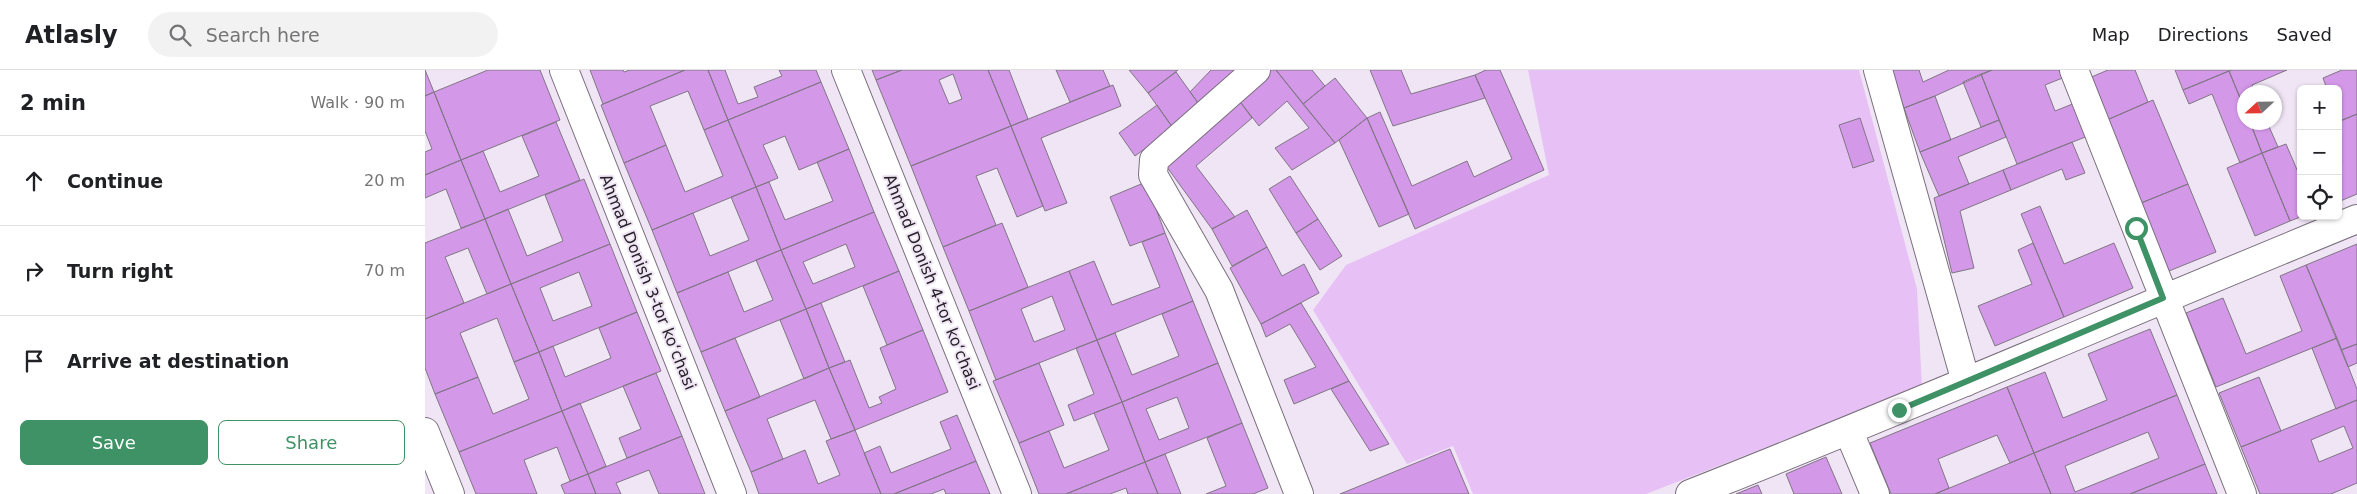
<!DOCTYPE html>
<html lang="en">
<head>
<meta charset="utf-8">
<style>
  :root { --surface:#fff; --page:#f2f2f2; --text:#202124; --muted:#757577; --line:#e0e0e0; --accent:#3e9265 }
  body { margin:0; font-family:"DejaVu Sans",sans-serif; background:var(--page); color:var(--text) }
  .controls { position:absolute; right:15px; top:15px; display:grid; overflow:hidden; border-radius:8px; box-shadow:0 1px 4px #0004 }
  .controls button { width:45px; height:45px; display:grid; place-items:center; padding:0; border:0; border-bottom:1px solid var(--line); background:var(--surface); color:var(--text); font:25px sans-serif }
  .compass { position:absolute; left:1812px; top:15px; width:45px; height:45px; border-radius:50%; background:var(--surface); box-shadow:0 1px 4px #0004; rotate:248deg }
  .stop { position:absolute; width:15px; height:15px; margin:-11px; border:4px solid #3e9265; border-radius:50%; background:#fff }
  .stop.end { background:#3e9265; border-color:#fff; box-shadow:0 1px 5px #0008 }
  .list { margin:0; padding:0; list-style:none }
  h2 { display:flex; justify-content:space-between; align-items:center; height:65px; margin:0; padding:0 20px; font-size:21px }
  h2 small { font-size:16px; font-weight:400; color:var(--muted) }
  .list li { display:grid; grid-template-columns:32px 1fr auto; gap:15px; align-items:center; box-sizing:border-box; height:90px; padding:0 20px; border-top:1px solid var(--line) }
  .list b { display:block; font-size:19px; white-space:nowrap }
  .list em { font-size:16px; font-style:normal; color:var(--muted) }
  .actions { display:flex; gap:10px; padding:15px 20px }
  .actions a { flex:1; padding:11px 0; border:1px solid var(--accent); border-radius:8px; text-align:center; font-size:18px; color:var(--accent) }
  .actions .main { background:var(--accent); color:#fff }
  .icon { flex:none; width:28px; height:28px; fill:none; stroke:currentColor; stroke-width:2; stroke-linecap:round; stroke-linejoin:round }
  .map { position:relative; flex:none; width:1932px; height:424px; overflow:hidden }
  header { display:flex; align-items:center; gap:30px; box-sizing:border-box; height:70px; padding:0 25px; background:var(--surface); border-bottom:1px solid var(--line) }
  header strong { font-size:24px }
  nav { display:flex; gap:28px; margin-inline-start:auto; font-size:18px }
  .search { width:350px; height:45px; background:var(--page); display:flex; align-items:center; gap:12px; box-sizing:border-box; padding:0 18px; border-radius:28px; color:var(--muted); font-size:19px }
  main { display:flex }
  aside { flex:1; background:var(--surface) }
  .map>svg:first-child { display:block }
  .green { fill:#e7c1f6 }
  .building { fill:#d398e8; stroke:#807684; fill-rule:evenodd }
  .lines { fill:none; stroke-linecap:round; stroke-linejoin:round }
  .minor-casing { stroke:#7a707d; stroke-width:30 }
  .minor { stroke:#fff; stroke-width:28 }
  .route { stroke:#3e9265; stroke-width:6 }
  .labels { text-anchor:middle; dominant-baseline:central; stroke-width:4; stroke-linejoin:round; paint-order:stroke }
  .street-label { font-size:16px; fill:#272328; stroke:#f0e5f5 }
</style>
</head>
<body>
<header>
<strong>Atlasly</strong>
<div class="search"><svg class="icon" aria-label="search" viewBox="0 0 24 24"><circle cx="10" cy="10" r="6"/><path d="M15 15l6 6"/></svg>Search here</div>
<nav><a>Map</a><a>Directions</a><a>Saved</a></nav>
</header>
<main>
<aside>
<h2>2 min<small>Walk · 90 m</small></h2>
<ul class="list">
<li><svg class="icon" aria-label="ahead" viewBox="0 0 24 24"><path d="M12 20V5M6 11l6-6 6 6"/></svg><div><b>Continue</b></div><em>20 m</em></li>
<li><svg class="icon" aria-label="right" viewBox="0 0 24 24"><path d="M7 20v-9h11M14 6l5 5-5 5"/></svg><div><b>Turn right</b></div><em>70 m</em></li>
<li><svg class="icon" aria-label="arrive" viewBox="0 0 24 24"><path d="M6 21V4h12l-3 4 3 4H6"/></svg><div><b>Arrive at destination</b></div></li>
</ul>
<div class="actions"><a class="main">Save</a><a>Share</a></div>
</aside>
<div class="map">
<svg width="1932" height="424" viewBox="0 0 1932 424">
  <rect width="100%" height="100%" fill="#f0e5f5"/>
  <path class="green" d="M1103 0H1434L1492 219 1497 317 1221 424H1048L1028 376 982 394 888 240 921 195 1124 105Z"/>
  <path class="building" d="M0 0 9 22 0 26Z
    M63 0H115L135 50 36 90 9 22Z
    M165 0H198L199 2 205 0H260L178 34Z
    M260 0H283L303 50 279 60 263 21 225 36 241 75 199 93 176 35Z
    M283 0H300L313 34 333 27 329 17 357 6 354 0H391L396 12 303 50Z
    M447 0H477L451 10Z
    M477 0H563L586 56 486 96 451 10ZM528 4 537 29 524 34 514 10Z
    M563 0H584L603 49 586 56Z
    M631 0H678L685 16 645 32Z
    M704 0H753L723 23Z
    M786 0H815L776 37 765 22Z
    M845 0H851L910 73 867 100 850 78 884 58 862 31 834 56 813 29Z
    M851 0H887L900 16 878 34Z
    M945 0H976L986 24 1050 5 1060 28 968 56Z
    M1061 0H1075L1119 100 990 159 942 48 955 42 987 116 1042 91 1049 107 1087 89 1050 5Z
    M1466 0H1494L1498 12 1524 0H1567L1510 26 1479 38Z
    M1567 0H1643L1645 5 1620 15 1630 41 1655 31 1668 64 1592 94 1556 4Z
    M1683 0H1710L1723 32 1682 50 1664 8Z
    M1750 0H1803L1804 1 1758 20Z
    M1807 0H1862L1827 15 1830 22H1820V40L1804 1Z
    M1917 0H1932V44L1915 51 1913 45V19H1902L1898 8Z
    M1804 1 1820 40V52H1825L1837 83 1815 93 1787 24 1764 34 1758 20Z
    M751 2 776 37 748 58 723 23Z
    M1556 4 1574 50 1556 57 1538 12Z
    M910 8 942 48 910 73 878 34Z
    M396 12 424 79 374 100 360 66 338 75 353 108 331 117 303 50Z
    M688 15 696 36 616 68 642 133 620 141 586 56Z
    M9 22 36 90 0 105V82L7 79 0 61V26Z
    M1510 26 1526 70 1495 82 1479 38Z
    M813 29 827 48 771 96 810 147 787 159 739 93Z
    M1728 30 1763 114 1716 133 1682 50Z
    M732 35 748 58 710 86 694 63Z
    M1932 44V124L1913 132V94L1917 92 1913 83V52Z
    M942 48 984 144 954 157 914 70Z
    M1435 48 1449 91 1428 98 1414 55Z
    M303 50 331 117 227 160 199 93 241 75 260 122 298 106 279 60Z
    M1574 50 1581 67 1533 87 1544 114 1514 126 1495 82Z
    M131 52 155 110 60 149 36 90 58 81 75 122 114 106 97 66Z
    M1825 52H1842L1853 77 1837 83Z
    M586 56 618 136 592 147 572 98 551 106 571 155 518 177 486 96Z
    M1647 72 1660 103 1641 110 1637 99 1586 120 1578 100Z
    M1861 74 1876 109V146H1878L1865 151 1837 83Z
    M424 79 449 142 356 180 331 117 344 112 360 150 408 131 392 92Z
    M1837 83 1865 151 1830 166 1802 98Z
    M36 90 60 149 36 158 21 119 0 128V105Z
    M1578 100 1586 120 1535 141 1549 198 1527 203 1509 128Z
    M865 106 893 149 871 163 844 119Z
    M159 109 185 174 86 214 60 149 83 139 102 186 138 171 120 125Z
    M721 112 740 163 705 176 685 127Z
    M1763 114 1791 182 1744 201 1716 133Z
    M331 117 356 180 252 223 227 160 268 143 285 186 324 170 306 127Z
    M1615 136 1639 194 1689 173 1708 218 1639 247 1596 144Z
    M822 140 842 177 807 196 787 159Z
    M449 142 474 201 381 239 356 180ZM421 174 430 197 388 214 378 192Z
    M60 149 86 214 62 224 43 178 20 187 39 233 0 249V173Z
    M893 149 917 186 895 200 871 163Z
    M577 153 603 217 544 241 518 177Z
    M740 163 768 231 672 270 644 201 669 191 687 235 735 217 717 172Z
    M1608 173 1639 247 1570 276 1553 236 1607 214 1593 180Z
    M185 174 212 242 114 282 86 214ZM154 202 167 236 128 251 115 218Z
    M1932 174V274L1916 280 1881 195Z
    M842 177 857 206 879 194 894 223 836 254 805 198Z
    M356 180 381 239 276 282 252 223 303 202 319 242 348 230 331 190Z
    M1881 195 1912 268 1791 317 1761 243 1798 228 1821 284 1877 261 1855 206Z
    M474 201 498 260 462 275 438 216Z
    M644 201 672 270 571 310 544 241ZM627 226 640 260 609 272 596 239Z
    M86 214 114 282 89 292 72 248 35 263 53 307 10 324 0 298V249Z
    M768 231 793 293 697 332 672 270 690 263 707 305 754 286 737 244Z
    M396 233 420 292 404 298 381 239Z
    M876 233 924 311 869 334 859 310 891 297 865 254 841 267 836 254Z
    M381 239 404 298 379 309 355 250Z
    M212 242 236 301 137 341 114 282 128 276 140 307 186 288 174 258Z
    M1725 259 1752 325 1609 383 1582 317 1620 302 1638 348 1682 330 1663 284Z
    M498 260 523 322 430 360 404 298 425 290 444 338 457 333 454 327 471 319 455 278Z
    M310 268 335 327 300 341 276 282Z
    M1912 268 1932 319V330L1911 339 1887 278Z
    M672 270 697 332 649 351 643 335 669 324 651 278Z
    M1932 274V293L1923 297 1916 280Z
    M114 282 137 341 34 382 10 324 53 307 68 344 104 329 89 292Z
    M614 293 639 355 594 373 568 311Z
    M793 293 817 353 720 392 697 332ZM752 327 764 358 734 370 721 339Z
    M404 298 430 360 406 369 390 330 342 349 358 389 326 402 300 341Z
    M231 303 257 366 202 388 194 368 216 359 198 316Z
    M1834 307 1856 361 1816 377 1794 323Z
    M924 311 964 374 945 381 906 319Z
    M1582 317 1609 383 1585 393 1572 365 1513 389 1524 418 1510 424H1466L1445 373Z
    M1752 325 1780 394 1705 424H1626L1609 383ZM1723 362 1734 388 1650 422 1640 396Z
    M1932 330V413L1906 424H1835L1816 377ZM1919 356 1928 378 1894 392 1886 370Z
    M697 332 720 392 641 424H614L594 373 624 361 639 398 684 380 669 343Z
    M155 333 181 396 163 404 137 341Z
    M137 341 163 404 145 411 132 377 99 390 112 424H51L34 382Z
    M532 345 551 391 469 424H456L439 383 455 376 466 403 526 379 515 352Z
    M817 353 843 418 828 424H781L801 416 782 368Z
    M430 360 456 424H334L326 402 380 380 393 414 415 405 401 371Z
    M257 366 280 424H234L224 400 191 413 196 424H171L163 404Z
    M1025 379 1044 424H915Z
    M1609 383 1626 424H1510L1585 393Z
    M740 384 756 424H733L720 392Z
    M1401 387 1417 424H1369L1361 404Z
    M551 391 565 424H521L519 419 506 424H469Z
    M720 392 733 424H703L701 418 685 424H641Z
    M1780 394 1792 424H1705Z
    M163 404 171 424H140L136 415Z
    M1333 415 1337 424H1311Z"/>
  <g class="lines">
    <g class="minor-casing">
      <path id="minor" d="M139 0 307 424
        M421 0 592 424
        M831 0 729 90 728 105 794 220 874 424
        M1453 0 1541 312
        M1649 0 1817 424
        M0 362 25 424
        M1424 362 1450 424
        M1265 424C1489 336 1709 240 1932 149"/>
    </g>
    <use href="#minor" class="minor"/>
  </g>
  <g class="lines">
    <path class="route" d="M1474 340 1738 228 1711 158"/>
  </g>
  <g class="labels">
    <g class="street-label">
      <text transform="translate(223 212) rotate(68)">Ahmad Donish 3-tor koʻchasi</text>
      <text transform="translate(507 212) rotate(68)">Ahmad Donish 4-tor koʻchasi</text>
    </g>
  </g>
</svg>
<div class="controls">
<button>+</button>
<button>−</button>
<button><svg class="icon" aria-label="locate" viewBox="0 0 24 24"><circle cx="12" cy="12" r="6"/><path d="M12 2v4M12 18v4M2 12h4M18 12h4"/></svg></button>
</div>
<svg class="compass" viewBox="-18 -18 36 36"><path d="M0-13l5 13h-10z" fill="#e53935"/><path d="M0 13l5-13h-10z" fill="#757577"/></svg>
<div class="stop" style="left:1711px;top:158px"></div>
<div class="stop end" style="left:1474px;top:340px"></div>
</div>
</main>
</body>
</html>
